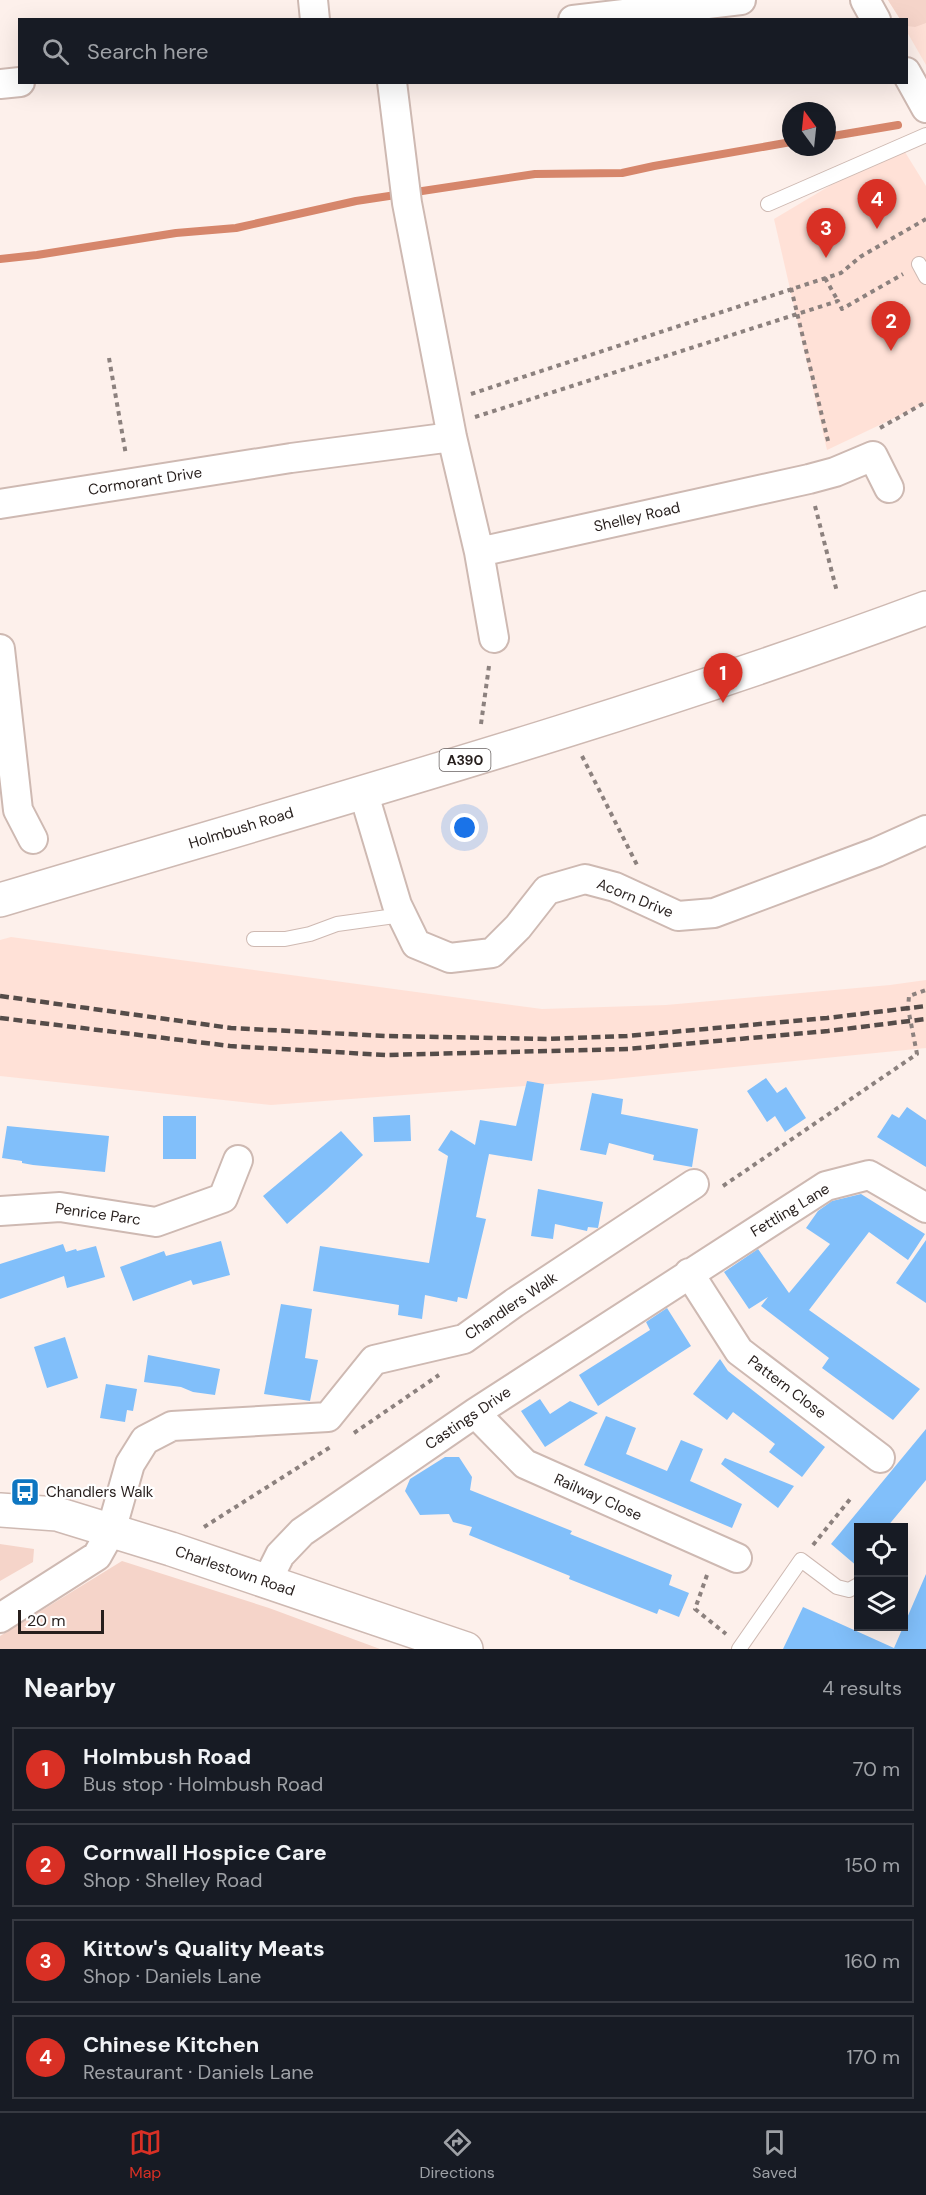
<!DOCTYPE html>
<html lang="en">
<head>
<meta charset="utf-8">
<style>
  :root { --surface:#171b24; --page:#242831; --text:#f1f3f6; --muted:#9ea1a6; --line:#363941; --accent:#d93025 }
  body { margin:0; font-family:"DM Sans",sans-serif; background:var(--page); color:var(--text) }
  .controls { position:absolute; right:18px; bottom:18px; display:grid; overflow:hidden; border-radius:0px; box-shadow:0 6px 24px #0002 }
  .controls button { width:54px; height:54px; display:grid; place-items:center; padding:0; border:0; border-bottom:2px solid var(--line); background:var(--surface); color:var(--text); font:30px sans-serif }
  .compass { position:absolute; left:782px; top:102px; width:54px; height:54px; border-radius:50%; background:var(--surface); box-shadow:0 6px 24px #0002; rotate:345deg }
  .scale { position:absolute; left:18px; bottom:15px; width:86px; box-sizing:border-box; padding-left:6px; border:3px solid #271f1d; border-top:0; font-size:16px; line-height:21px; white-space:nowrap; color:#271f1d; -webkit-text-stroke:4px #fff; paint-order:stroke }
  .you { position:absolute; left:465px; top:828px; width:21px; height:21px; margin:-15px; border:4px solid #fff; border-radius:50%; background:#1a73e8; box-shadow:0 0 0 9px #1a73e833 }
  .badge { display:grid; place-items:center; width:39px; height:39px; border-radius:50%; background:var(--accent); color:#fff; font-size:20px; font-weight:700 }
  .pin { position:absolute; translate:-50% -50px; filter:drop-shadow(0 2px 3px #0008) }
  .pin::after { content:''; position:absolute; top:32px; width:21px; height:18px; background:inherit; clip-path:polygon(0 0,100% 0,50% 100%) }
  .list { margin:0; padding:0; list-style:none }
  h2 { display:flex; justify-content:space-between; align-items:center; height:78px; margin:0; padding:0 24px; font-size:26px }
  h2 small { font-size:20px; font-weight:400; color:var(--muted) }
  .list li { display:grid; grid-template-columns:39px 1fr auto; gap:18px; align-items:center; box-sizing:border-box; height:84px; margin:0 12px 12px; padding:0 12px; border:2px solid var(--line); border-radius:0px }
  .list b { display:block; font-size:22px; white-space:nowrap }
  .list p { margin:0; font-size:20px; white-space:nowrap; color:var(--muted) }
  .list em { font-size:20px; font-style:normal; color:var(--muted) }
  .icon { flex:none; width:33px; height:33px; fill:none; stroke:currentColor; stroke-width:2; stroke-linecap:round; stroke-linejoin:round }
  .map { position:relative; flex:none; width:926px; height:1649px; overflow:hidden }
  .search { position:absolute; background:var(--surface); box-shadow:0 6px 24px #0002; left:18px; right:18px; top:18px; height:66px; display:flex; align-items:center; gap:15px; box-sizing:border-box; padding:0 21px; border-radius:0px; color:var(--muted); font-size:22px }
  .sheet { height:462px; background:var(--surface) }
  nav { display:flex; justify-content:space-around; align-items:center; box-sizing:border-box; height:84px; border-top:2px solid var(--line); background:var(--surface); font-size:16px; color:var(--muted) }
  nav a { display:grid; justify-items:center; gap:3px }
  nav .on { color:var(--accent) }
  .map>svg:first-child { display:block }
  .built { fill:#ffe1d7 }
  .green { fill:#f5d4c9 }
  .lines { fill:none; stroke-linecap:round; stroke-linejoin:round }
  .stream { stroke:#d6866b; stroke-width:8 }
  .building { fill:#81bffa }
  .service-casing { stroke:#ceb9b2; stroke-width:16 }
  .minor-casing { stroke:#ceb9b2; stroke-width:32 }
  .tertiary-casing { stroke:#ceb9b2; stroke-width:36 }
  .trunk-casing { stroke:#ceb9b2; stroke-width:36 }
  .path { stroke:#8c817e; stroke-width:4; stroke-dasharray:4.5 4.5; stroke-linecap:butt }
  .service { stroke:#fff; stroke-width:14 }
  .minor { stroke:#fff; stroke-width:28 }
  .tertiary { stroke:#fff; stroke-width:33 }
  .trunk { stroke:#fff; stroke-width:33 }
  .rail { stroke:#554c49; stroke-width:4.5; stroke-dasharray:9 4.5; stroke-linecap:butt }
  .labels { text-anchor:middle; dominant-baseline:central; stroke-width:4.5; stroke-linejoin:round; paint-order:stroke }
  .shield { fill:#fff; stroke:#686261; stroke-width:1.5 }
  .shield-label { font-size:14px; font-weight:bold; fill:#271f1d }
  .street-label { font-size:15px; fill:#271f1d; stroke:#fff }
  .poi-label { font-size:15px; fill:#271f1d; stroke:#fff; text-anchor:start }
</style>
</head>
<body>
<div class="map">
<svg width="926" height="1649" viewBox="0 0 926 1649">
  <rect width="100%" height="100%" fill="#fdf0eb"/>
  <path class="built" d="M888 0H926V65L907 32 906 20 900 19Z
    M900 144 926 186V403L827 450 774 219Z
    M11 937 542 1009 666 1005 890 985 926 980V1048L603 1080 271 1105 0 1076V940Z"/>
  <path class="green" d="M888 0H926V23L915 27 907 26 906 20 900 19Z
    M0 1544 34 1549 33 1562 0 1581Z
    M122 1561 269 1608 380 1649H0V1636Z"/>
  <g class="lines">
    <path class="stream" d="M827 137 898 125
      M0 259 37 255 176 233 236 228 356 201 535 174 622 173 654 166 791 142"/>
  </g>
  <path class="building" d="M766 1078 777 1093 786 1087 806 1118 785 1132 775 1116 767 1122 747 1091Z
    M527 1081 544 1084 532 1161 489 1154 476 1217 486 1219 467 1299 458 1297 457 1302 425 1295 422 1319 398 1315 399 1305 313 1291 320 1246 429 1263 448 1156 438 1150 451 1130 475 1145 480 1120 516 1126Z
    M592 1093 623 1099 621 1114 698 1129 692 1167 653 1160 654 1155 609 1143 606 1155 580 1150Z
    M907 1107 926 1120V1167L877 1137 892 1114 899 1118Z
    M410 1115 411 1141 374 1142 373 1117Z
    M163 1116H196V1159H163Z
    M7 1126 109 1136 105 1172 33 1165 22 1163V1161L2 1158Z
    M341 1131 363 1155 327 1189 287 1224 263 1196Z
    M538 1189 603 1202 598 1228 588 1227 587 1231 555 1224 553 1239 531 1236Z
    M861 1194 925 1234 908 1260 869 1232 809 1310 920 1389 893 1420 822 1368 829 1358 761 1306 768 1297 749 1309 724 1272 758 1249 789 1293 830 1244 806 1228 818 1211 832 1201Z
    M926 1240V1303L896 1283Z
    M221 1241 230 1275 193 1285 191 1280 133 1301 120 1267 164 1251 166 1256Z
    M63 1244 66 1252 76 1249 77 1251 96 1246 105 1277 67 1288 64 1276 0 1299V1264Z
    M281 1304 312 1309 305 1358 318 1360 310 1401 264 1394Z
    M667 1308 691 1346 598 1406 579 1375 650 1330 646 1322Z
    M65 1337 78 1378 47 1388 34 1347Z
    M148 1355 220 1369 215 1395 193 1392 181 1387 144 1382Z
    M720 1359 728 1371 825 1447 802 1477 769 1452 775 1444 733 1412 727 1420 693 1394Z
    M106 1384 137 1389 133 1411 127 1410 125 1422 100 1418Z
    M540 1399 550 1414 570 1401 598 1413 545 1447 521 1411Z
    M606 1416 636 1428 626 1454 667 1471 681 1440 703 1449 690 1481 742 1504 732 1528 584 1465Z
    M926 1429V1480L887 1527H858V1567L831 1544Z
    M445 1457H459L472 1477 470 1490 572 1531 570 1534 672 1575 669 1585 689 1593 679 1617 659 1609 657 1614 569 1579 570 1576 469 1535 472 1527 453 1522 449 1514 420 1515 405 1491 410 1479Z
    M725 1458 794 1486 778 1508 721 1464Z
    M926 1574V1649H783L803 1607 894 1648Z"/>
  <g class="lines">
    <g class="service-casing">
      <path id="service" d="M768 204 926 135
        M919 264 926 277
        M254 939H285L310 934 337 924 402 915
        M739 1649 801 1560 837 1587 849 1590 858 1585"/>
    </g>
    <g class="minor-casing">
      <path id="minor" d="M313 0 315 20
        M865 0 876 20
        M573 20 741 0
        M906 72 926 108
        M392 82 407 203 452 437 479 552 809 479 835 472 873 456 889 488
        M0 84 20 82
        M0 504 291 458 452 437
        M479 552 494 638
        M0 649 18 810 33 839
        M363 791 397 905 416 944 450 958 492 953 518 927 547 890 585 879 615 887 678 916 714 913 877 852 926 830
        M0 1211 60 1207 156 1222 223 1198 238 1160
        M689 1273 739 1351 880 1458
        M475 1413 525 1464 737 1558
        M266 1583 280 1555 302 1532 475 1413 826 1186 869 1175 926 1208
        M0 1618 97 1556 111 1531 130 1464 145 1440 172 1426 328 1417 374 1360 464 1339 514 1303 694 1184"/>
    </g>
    <g class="tertiary-casing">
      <path id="tertiary" d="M0 1510 57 1514 171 1549 466 1649"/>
    </g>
    <g class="trunk-casing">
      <path id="trunk" d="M0 900C310 807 623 721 926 608"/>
    </g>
    <path class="path" d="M825 278 838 301
      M791 288 829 445
      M109 358 126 455
      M471 394 841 273 860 257 926 219
      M475 417 838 301 842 309 903 274
      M880 428 926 402
      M815 506 837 592
      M481 724 489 666
      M582 756 637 865
      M723 1186 917 1054 908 1008 909 996 926 990
      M354 1433 439 1375
      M204 1527 332 1446
      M813 1545 851 1498
      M707 1575 695 1609 726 1634"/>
    <use href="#service" class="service"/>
    <use href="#minor" class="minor"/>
    <use href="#tertiary" class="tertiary"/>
    <use href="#trunk" class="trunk"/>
    <path class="rail" d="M0 996 231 1028 386 1036 547 1039 627 1036 827 1018 926 1006
      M0 1018 230 1046 386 1055 628 1049 828 1031 926 1019"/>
  </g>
  <defs>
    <g id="bus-square" transform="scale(1.5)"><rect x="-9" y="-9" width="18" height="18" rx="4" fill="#0e76c1" stroke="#fff"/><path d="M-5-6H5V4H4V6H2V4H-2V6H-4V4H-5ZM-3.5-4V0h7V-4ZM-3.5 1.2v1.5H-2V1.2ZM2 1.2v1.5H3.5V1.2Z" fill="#fff"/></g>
  </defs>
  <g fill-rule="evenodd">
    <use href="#bus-square" x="25" y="1492"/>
  </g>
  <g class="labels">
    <rect class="shield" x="439.5" y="749" width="51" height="22" rx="4.5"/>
    <g class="shield-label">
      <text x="465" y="760">A390</text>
    </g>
    <g class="street-label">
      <text transform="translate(145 481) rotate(-9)">Cormorant Drive</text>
      <text transform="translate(637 517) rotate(-13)">Shelley Road</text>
      <text transform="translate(241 828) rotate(-17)">Holmbush Road</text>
      <text transform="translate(635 898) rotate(22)">Acorn Drive</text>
      <text transform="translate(790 1210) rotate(-31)">Fettling Lane</text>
      <text transform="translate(98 1214) rotate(8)">Penrice Parc</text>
      <text transform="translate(511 1306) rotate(-34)">Chandlers Walk</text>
      <text transform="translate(787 1387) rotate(37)">Pattern Close</text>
      <text transform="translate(468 1418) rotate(-34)">Castings Drive</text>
      <text transform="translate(598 1497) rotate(24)">Railway Close</text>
      <text transform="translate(235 1571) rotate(19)">Charlestown Road</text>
    </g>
    <g class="poi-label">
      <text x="46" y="1492">Chandlers Walk</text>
    </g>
  </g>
</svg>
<div class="controls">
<button><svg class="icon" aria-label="locate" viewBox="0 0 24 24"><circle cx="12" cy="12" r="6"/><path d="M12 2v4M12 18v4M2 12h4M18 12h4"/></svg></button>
<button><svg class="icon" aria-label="layers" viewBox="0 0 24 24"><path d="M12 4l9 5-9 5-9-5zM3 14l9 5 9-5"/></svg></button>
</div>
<svg class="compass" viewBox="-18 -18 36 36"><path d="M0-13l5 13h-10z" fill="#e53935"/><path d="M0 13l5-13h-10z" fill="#9ea1a6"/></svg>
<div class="scale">20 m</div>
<div class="you"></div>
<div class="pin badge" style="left:723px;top:703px">1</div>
<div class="pin badge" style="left:891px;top:351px">2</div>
<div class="pin badge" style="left:826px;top:258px">3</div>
<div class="pin badge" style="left:877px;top:229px">4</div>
<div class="search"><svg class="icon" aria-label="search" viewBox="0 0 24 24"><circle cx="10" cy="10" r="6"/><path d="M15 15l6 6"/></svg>Search here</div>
</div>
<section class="sheet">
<h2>Nearby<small>4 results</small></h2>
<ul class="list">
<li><span class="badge">1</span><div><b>Holmbush Road</b><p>Bus stop · Holmbush Road</p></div><em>70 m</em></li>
<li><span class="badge">2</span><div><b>Cornwall Hospice Care</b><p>Shop · Shelley Road</p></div><em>150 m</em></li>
<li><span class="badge">3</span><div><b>Kittow's Quality Meats</b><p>Shop · Daniels Lane</p></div><em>160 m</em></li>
<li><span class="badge">4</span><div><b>Chinese Kitchen</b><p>Restaurant · Daniels Lane</p></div><em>170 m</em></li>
</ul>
</section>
<nav>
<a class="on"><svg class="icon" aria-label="map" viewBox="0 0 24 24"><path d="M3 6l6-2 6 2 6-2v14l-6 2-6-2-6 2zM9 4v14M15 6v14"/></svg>Map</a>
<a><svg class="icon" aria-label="directions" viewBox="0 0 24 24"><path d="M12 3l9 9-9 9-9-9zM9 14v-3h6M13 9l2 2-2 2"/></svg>Directions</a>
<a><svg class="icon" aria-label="saved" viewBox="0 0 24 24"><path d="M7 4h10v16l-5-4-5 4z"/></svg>Saved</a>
</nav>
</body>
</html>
